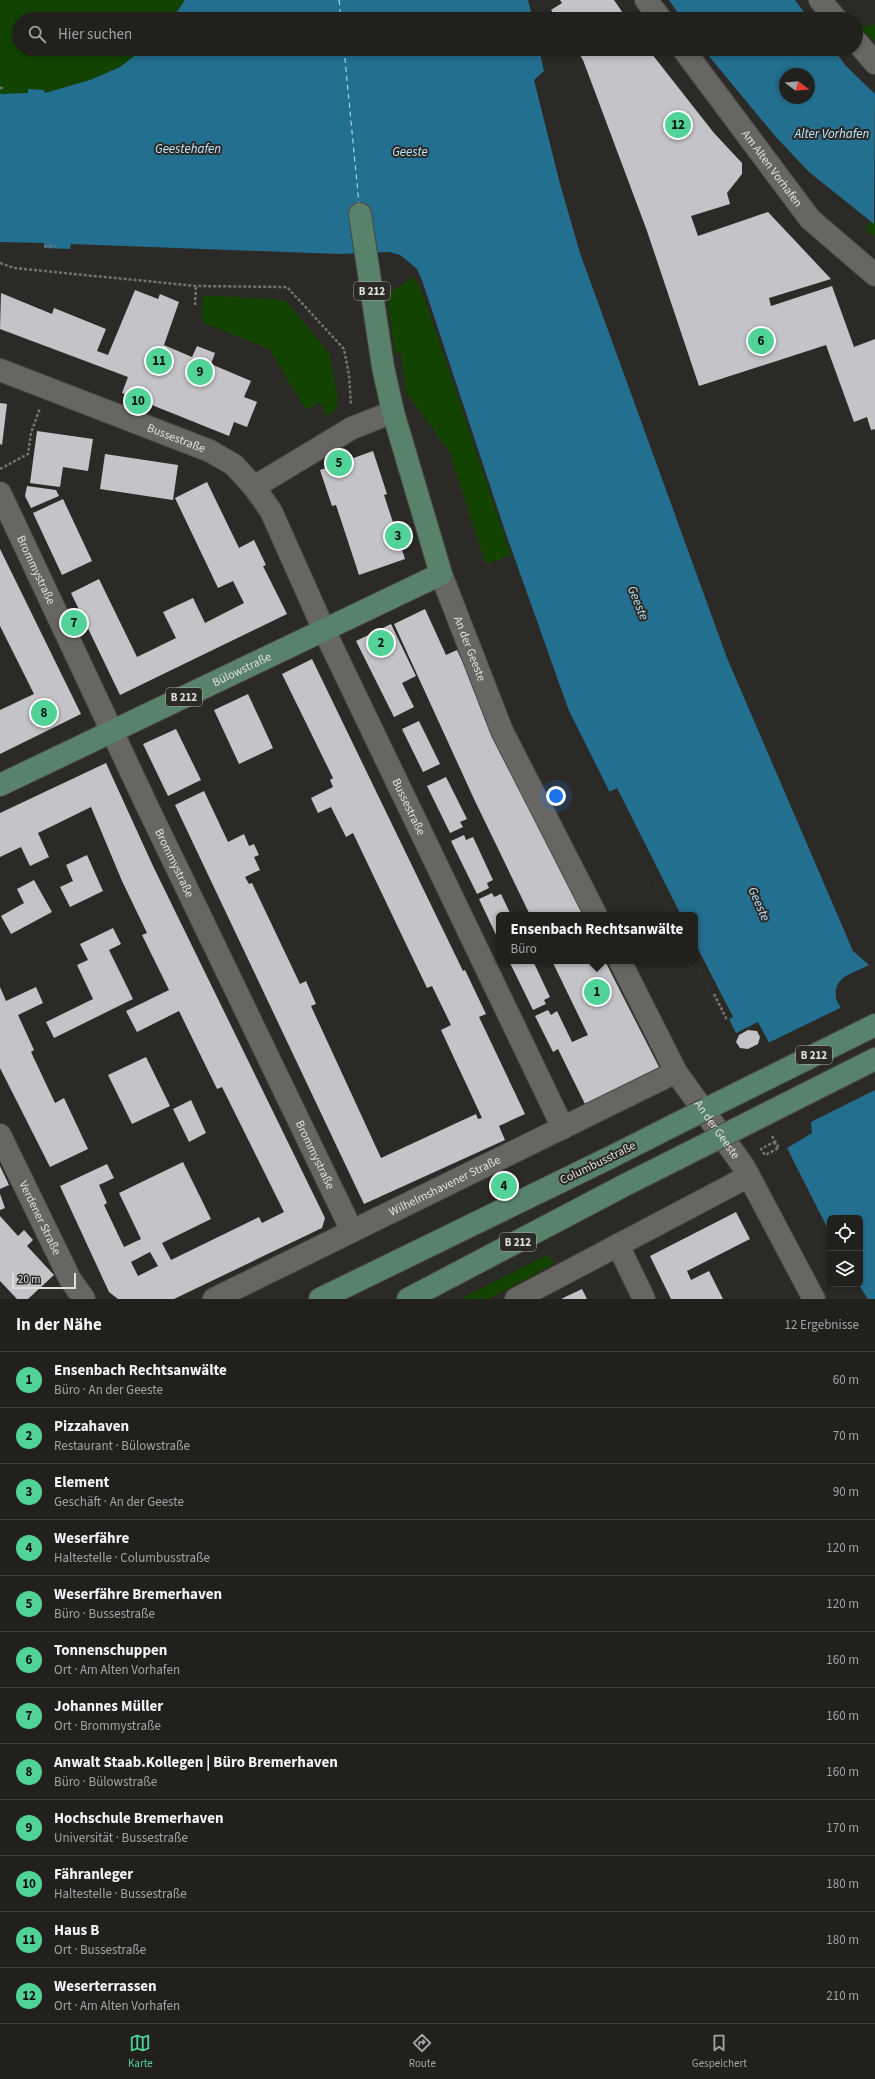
<!DOCTYPE html>
<html lang="de">
<head>
<meta charset="utf-8">
<style>
  :root { --surface:#21201d; --page:#2d2d2a; --text:#f1f3f6; --muted:#a2a3a4; --line:#3e3e3b; --accent:#51d397 }
  body { margin:0; font-family:"Source Sans 3",sans-serif; background:var(--page); color:var(--text) }
  .controls { position:absolute; right:12px; bottom:12px; display:grid; overflow:hidden; border-radius:6px; box-shadow:0 2px 6px #0003 }
  .controls button { width:36px; height:36px; display:grid; place-items:center; padding:0; border:0; border-bottom:1px solid var(--line); background:var(--surface); color:var(--text); font:20px sans-serif }
  .compass { position:absolute; left:779px; top:68px; width:36px; height:36px; border-radius:50%; background:var(--surface); box-shadow:0 2px 6px #0003; rotate:106deg }
  .scale { position:absolute; left:12px; bottom:10px; width:64px; box-sizing:border-box; padding-left:4px; border:2px solid #e1dfdd; border-top:0; font-size:11px; line-height:14px; white-space:nowrap; color:#e1dfdd; -webkit-text-stroke:3px #2c2a27; paint-order:stroke }
  .you { position:absolute; left:556px; top:796px; width:14px; height:14px; margin:-10px; border:3px solid #fff; border-radius:50%; background:#1a73e8; box-shadow:0 0 0 6px #1a73e833 }
  .badge { display:grid; place-items:center; width:26px; height:26px; border-radius:50%; background:var(--accent); color:#111; font-size:13px; font-weight:700 }
  .pin { position:absolute; translate:-50% -50%; border:2px solid #fff; box-shadow:0 1px 4px #0006 }
  .popup { position:absolute; left:496px; top:912px; width:202px; height:52px; box-sizing:border-box; display:grid; place-content:center; border-radius:6px; background:var(--surface); filter:drop-shadow(0 1px 3px #0005); font-size:13px; white-space:nowrap; color:var(--muted) }
  .popup b { font-size:15px; color:var(--text) }
  .popup::after { content:''; position:absolute; left:50%; top:100%; margin-left:-8px; border:8px solid transparent; border-top-color:var(--surface) }
  .list { margin:0; padding:0; list-style:none }
  h2 { display:flex; justify-content:space-between; align-items:center; height:52px; margin:0; padding:0 16px; font-size:17px }
  h2 small { font-size:13px; font-weight:400; color:var(--muted) }
  .list li { display:grid; grid-template-columns:26px 1fr auto; gap:12px; align-items:center; box-sizing:border-box; height:56px; padding:0 16px; border-top:1px solid var(--line) }
  .list b { display:block; font-size:15px; white-space:nowrap }
  .list p { margin:0; font-size:13px; white-space:nowrap; color:var(--muted) }
  .list em { font-size:13px; font-style:normal; color:var(--muted) }
  .icon { flex:none; width:22px; height:22px; fill:none; stroke:currentColor; stroke-width:2; stroke-linecap:round; stroke-linejoin:round }
  .map { position:relative; flex:none; width:875px; height:1299px; overflow:hidden }
  .search { position:absolute; background:var(--surface); box-shadow:0 2px 6px #0003; left:12px; right:12px; top:12px; height:44px; display:flex; align-items:center; gap:10px; box-sizing:border-box; padding:0 14px; border-radius:22px; color:var(--muted); font-size:15px }
  .sheet { height:724px; background:var(--surface) }
  nav { display:flex; justify-content:space-around; align-items:center; box-sizing:border-box; height:56px; border-top:1px solid var(--line); background:var(--surface); font-size:11px; color:var(--muted) }
  nav a { display:grid; justify-items:center; gap:2px }
  nav .on { color:var(--accent) }
  .map>svg:first-child { display:block }
  .green { fill:#124400 }
  .water { fill:#236f8f; fill-rule:evenodd }
  .pier { fill:#2c2a27 }
  .lines { fill:none; stroke-linecap:round; stroke-linejoin:round }
  .ferry { stroke:#bae7fe; stroke-width:1; stroke-dasharray:5 4; stroke-linecap:butt }
  .building { fill:#c4c4c8; fill-rule:evenodd }
  .street-casing { stroke:#4a4745; stroke-width:24 }
  .secondary-casing { stroke:#4a4745; stroke-width:24 }
  .primary-casing { stroke:#4a4745; stroke-width:24 }
  .path { stroke:#757370; stroke-width:2.5; stroke-dasharray:3 2; stroke-linecap:butt }
  .street { stroke:#686662; stroke-width:22 }
  .secondary { stroke:#686662; stroke-width:22 }
  .primary { stroke:#59826a; stroke-width:22 }
  .primary-bridge-casing { stroke:#4a4745; stroke-width:24; stroke-linecap:butt }
  .path-bridge { stroke:#757370; stroke-width:2.5; stroke-dasharray:3 2; stroke-linecap:butt }
  .primary-bridge { stroke:#59826a; stroke-width:22 }
  .labels { text-anchor:middle; dominant-baseline:central; stroke-width:4; stroke-linejoin:round; paint-order:stroke }
  .shield { fill:#2c2a27; stroke:#aba9a6; stroke-width:1 }
  .shield-label { font-size:11px; font-weight:bold; fill:#e1dfdd }
  .street-label { font-size:12px; fill:#e1dfdd; stroke:#2c2a27 }
  .water-label { font-size:13px; font-style:italic; fill:#bae7fe; stroke:#2c2a27 }
</style>
</head>
<body>
<div class="map">
<svg width="875" height="1299" viewBox="0 0 875 1299">
  <rect width="100%" height="100%" fill="#2c2a27"/>
  <path class="green" d="M0 0H185L172 19H19V49H143L120 67 90 80 45 93 28 90V93L0 94Z
    M875 24V41L860 28Z
    M870 222 875 223V236L865 230Z
    M414 277 421 290 428 309 511 555 486 564 449 451 406 392 401 353H395L387 294Z
    M203 295 285 300 329 353 338 400 335 410 327 416 320 402 306 410 269 349 202 322Z
    M549 1254 554 1264 488 1299H460Z"/>
  <path class="water" d="M185 0H528L533 19H172Z
    M669 0H795L809 19H682Z
    M143 49H539L544 71 534 80 560 184 580 253 727 658 853 951 869 965C852 974 833 976 836 999L875 1076V1299H868L858 1284H860V1218H830V1233L787 1148 812 1133 811 1122 758 1022 736 1033 729 1019 725 1021 694 961 695 915H671L569 711 506 534 422 280 417 269 410 263 400 255 389 252 339 254 71 244 70 249 44 248V243L0 242V94L28 93V89L44 90 45 93 90 80 120 67Z
    M703 49H833L846 66 875 94 874 224 809 172 775 136ZM785 74H809V98H785Z"/>
  <path class="pier" d="M617 788 681 915H671L609 792Z
    M695 943 733 1017 725 1021 694 961Z
    M842 1007 875 1071V1090L809 1123 766 1044Z"/>
  <g class="lines">
    <path class="ferry" d="M339 0 341 19
      M344 49 359 204"/>
  </g>
  <path class="building" d="M560 0H614L627 19H557L551 10 562 3Z
    M576 49H648L714 133 742 163V174L727 193 730 204 691 216 698 236 768 212 831 279 769 298 771 306 832 286 854 347 875 339V429L871 430 867 417 854 422 826 345 699 386 647 231 583 60Z
    M135 290 158 299 160 294 179 302 164 345 192 357 197 346 215 353 211 364 251 381 244 397 257 402 247 427 234 422 229 436 122 393 128 377 0 329 1 293 52 314 54 308 106 329 97 351 108 355Z
    M0 403 7 404 2 445 0 444Z
    M37 431 93 439 88 471 63 467 60 487 30 483Z
    M373 451 387 494 384 495 405 559 359 575 336 505 332 506 320 470Z
    M105 454 178 465 173 500 100 489Z
    M207 482 239 548 254 540 266 565 263 566 287 614 120 695 71 593 99 579 137 657 176 638 163 612 193 598 205 623 244 603 233 581 218 588 175 498Z
    M27 486 56 490 59 496 31 508 25 496Z
    M63 499 92 561 62 575 33 513Z
    M0 549 81 714 0 754V710L34 694 0 626Z
    M425 609 446 655 457 650 583 915H530L474 799 394 624Z
    M391 624 416 676 402 683 414 707 394 717 356 641Z
    M312 659 463 971 465 970 486 1014 479 1017 525 1114 499 1126 505 1140 364 1204 175 805 204 791 228 842 244 834 249 846 254 844 259 855 254 857 260 870 245 877 249 884 252 883 300 984 306 981 316 1004 311 1006 381 1158 476 1114 478 1119 482 1118 441 1030 451 1025 432 986 427 988 353 833 346 837 331 807 318 813 311 798 333 787 330 780 333 778 282 674Z
    M248 694 273 748 239 764 214 710Z
    M419 721 440 764 423 772 402 729Z
    M176 729 201 780 168 796 143 744Z
    M106 763 153 866 325 1218 322 1228 174 1299H118L109 1292 60 1186 107 1164 114 1178 99 1185 107 1203 104 1205 124 1247 141 1239 119 1193 183 1162 211 1219 162 1243 171 1260 259 1217 262 1223 284 1212 222 1087 217 1089 179 1011 137 1032 126 1011 169 990 142 935 147 933 122 881 91 807 38 833 49 857 30 866 21 847 0 857V813ZM150 1252 158 1266 138 1276 131 1262Z
    M446 777 467 819 460 822 463 827 450 833 427 786Z
    M464 835 466 840 473 837 493 880 487 883 489 888 477 894 451 841Z
    M87 855 103 891 70 907 60 887 73 881 66 865Z
    M34 880 52 912 11 934 1 916 24 903 17 889Z
    M492 893 494 897 501 894 511 915H499V941L479 899Z
    M113 928 121 944 109 950 133 999 54 1038 46 1022 93 999 77 965 88 960 80 944Z
    M509 961H533L550 997 544 1000 546 1004 533 1010Z
    M552 961H605L660 1069 585 1104 558 1049 553 1052 535 1016 548 1010 551 1015 557 1011 572 1042 588 1035Z
    M0 987 6 1001 36 987 43 1003 18 1015 34 1050 31 1052 55 1103 64 1098 88 1149 50 1167 0 1068Z
    M748 1030 757 1031 760 1037 758 1044 748 1049 740 1048 736 1042 739 1035Z
    M146 1057 170 1106 132 1124 108 1075Z
    M191 1100 206 1133 189 1142 173 1109Z
    M0 1166 9 1185 0 1189Z
    M0 1194 5 1208 0 1210Z
    M736 1212 750 1239 687 1271 691 1280 709 1271 723 1299H671L650 1256Z
    M0 1216 18 1236 24 1230 33 1240 27 1246 54 1275 28 1299H17L0 1281Z
    M582 1289 587 1299H561Z"/>
  <g class="lines">
    <g class="street-casing">
      <g id="street">
        <path d="M646 0 661 19"/>
        <path d="M820 0 836 19"/>
        <path d="M856 41 875 63"/>
        <path id="s1" d="M683 49 810 219 875 275"/>
        <path id="s2" d="M0 493 149 810 352 1231"/>
        <path id="s3" d="M441 574 502 731 596 915"/>
        <path id="s4" d="M324 630 563 1128"/>
        <path id="s5" d="M620 961 676 1072 744 1167 814 1299"/>
        <path id="s6" d="M0 1135 70 1279 84 1299"/>
        <path d="M618 1245 644 1299"/>
        <path id="s7" d="M214 1299 676 1072"/>
        <path d="M516 1299 749 1176"/>
      </g>
    </g>
    <g class="secondary-casing">
      <g id="secondary">
        <path id="s8" d="M0 370 210 451 234 465 254 487 271 511 324 630"/>
        <path d="M254 487 352 428 393 412"/>
      </g>
    </g>
    <g class="primary-casing">
      <g id="primary">
        <path id="s9" d="M0 785 441 574 393 412 383 367 360 214"/>
        <path d="M708 1108 875 1025"/>
        <path d="M762 1116 875 1059"/>
        <path d="M320 1299 611 1157"/>
        <path d="M408 1299 625 1185"/>
      </g>
    </g>
    <path class="path" d="M0 88H4
      M44 246H55
      M0 263 14 268 196 286 287 287 344 349 349 375 351 405
      M195 305 196 286
      M0 469 28 454 31 433 40 408
      M714 994 727 1020
      M772 1136 779 1148 765 1155 761 1149 774 1142"/>
    <use href="#street" class="street"/>
    <use href="#secondary" class="secondary"/>
    <use href="#primary" class="primary"/>
    <g class="primary-bridge-casing">
      <path id="primary-bridge" d="M611 1157 708 1108
        M625 1185 762 1116"/>
    </g>
    <path class="path-bridge" d="M774 1142 778 1150"/>
    <use href="#primary-bridge" class="primary-bridge"/>
  </g>
  <g class="labels">
    <g class="shield">
      <rect x="354" y="282" width="36" height="18" rx="3"/>
      <rect x="166" y="688" width="36" height="18" rx="3"/>
      <rect x="796" y="1046" width="36" height="18" rx="3"/>
      <rect x="500" y="1233" width="36" height="18" rx="3"/>
    </g>
    <g class="shield-label">
      <text x="372" y="291">B 212</text>
      <text x="184" y="697">B 212</text>
      <text x="814" y="1055">B 212</text>
      <text x="518" y="1242">B 212</text>
    </g>
    <g class="street-label">
      <text stroke="none"><textPath href="#s1" startOffset="149">Am Alten Vorhafen</textPath></text>
      <text stroke="none"><textPath href="#s8" startOffset="189">Bussestraße</textPath></text>
      <text stroke="none"><textPath href="#s2" startOffset="85">Brommystraße</textPath></text>
      <text stroke="none"><textPath href="#s3" startOffset="80">An der Geeste</textPath></text>
      <text stroke="none"><textPath href="#s9" startOffset="268">Bülowstraße</textPath></text>
      <text stroke="none"><textPath href="#s4" startOffset="196">Bussestraße</textPath></text>
      <text stroke="none"><textPath href="#s2" startOffset="409">Brommystraße</textPath></text>
      <text stroke="none"><textPath href="#s5" startOffset="195">An der Geeste</textPath></text>
      <text stroke="none"><textPath href="#s2" startOffset="733">Brommystraße</textPath></text>
      <text transform="translate(598 1163) rotate(-26)">Columbusstraße</text>
      <text stroke="none"><textPath href="#s7" startOffset="257">Wilhelmshavener Straße</textPath></text>
      <text stroke="none"><textPath href="#s6" startOffset="92">Verdener Straße</textPath></text>
    </g>
    <g class="water-label">
      <text x="832" y="134">Alter Vorhafen</text>
      <text x="188" y="149">Geestehafen</text>
      <text x="410" y="152">Geeste</text>
      <text transform="translate(638 603) rotate(68)">Geeste</text>
      <text transform="translate(759 904) rotate(66)">Geeste</text>
    </g>
  </g>
</svg>
<div class="controls">
<button><svg class="icon" aria-label="locate" viewBox="0 0 24 24"><circle cx="12" cy="12" r="6"/><path d="M12 2v4M12 18v4M2 12h4M18 12h4"/></svg></button>
<button><svg class="icon" aria-label="layers" viewBox="0 0 24 24"><path d="M12 4l9 5-9 5-9-5zM3 14l9 5 9-5"/></svg></button>
</div>
<svg class="compass" viewBox="-18 -18 36 36"><path d="M0-13l5 13h-10z" fill="#e53935"/><path d="M0 13l5-13h-10z" fill="#a2a3a4"/></svg>
<div class="scale">20 m</div>
<div class="you"></div>
<div class="pin badge" style="left:597px;top:992px">1</div>
<div class="popup"><b>Ensenbach Rechtsanwälte</b>Büro</div>
<div class="pin badge" style="left:381px;top:643px">2</div>
<div class="pin badge" style="left:398px;top:536px">3</div>
<div class="pin badge" style="left:504px;top:1186px">4</div>
<div class="pin badge" style="left:339px;top:463px">5</div>
<div class="pin badge" style="left:761px;top:341px">6</div>
<div class="pin badge" style="left:74px;top:623px">7</div>
<div class="pin badge" style="left:44px;top:713px">8</div>
<div class="pin badge" style="left:200px;top:372px">9</div>
<div class="pin badge" style="left:138px;top:401px">10</div>
<div class="pin badge" style="left:159px;top:361px">11</div>
<div class="pin badge" style="left:678px;top:125px">12</div>
<div class="search"><svg class="icon" aria-label="search" viewBox="0 0 24 24"><circle cx="10" cy="10" r="6"/><path d="M15 15l6 6"/></svg>Hier suchen</div>
</div>
<section class="sheet">
<h2>In der Nähe<small>12 Ergebnisse</small></h2>
<ul class="list">
<li><span class="badge">1</span><div><b>Ensenbach Rechtsanwälte</b><p>Büro · An der Geeste</p></div><em>60 m</em></li>
<li><span class="badge">2</span><div><b>Pizzahaven</b><p>Restaurant · Bülowstraße</p></div><em>70 m</em></li>
<li><span class="badge">3</span><div><b>Element</b><p>Geschäft · An der Geeste</p></div><em>90 m</em></li>
<li><span class="badge">4</span><div><b>Weserfähre</b><p>Haltestelle · Columbusstraße</p></div><em>120 m</em></li>
<li><span class="badge">5</span><div><b>Weserfähre Bremerhaven</b><p>Büro · Bussestraße</p></div><em>120 m</em></li>
<li><span class="badge">6</span><div><b>Tonnenschuppen</b><p>Ort · Am Alten Vorhafen</p></div><em>160 m</em></li>
<li><span class="badge">7</span><div><b>Johannes Müller</b><p>Ort · Brommystraße</p></div><em>160 m</em></li>
<li><span class="badge">8</span><div><b>Anwalt Staab.Kollegen | Büro Bremerhaven</b><p>Büro · Bülowstraße</p></div><em>160 m</em></li>
<li><span class="badge">9</span><div><b>Hochschule Bremerhaven</b><p>Universität · Bussestraße</p></div><em>170 m</em></li>
<li><span class="badge">10</span><div><b>Fähranleger</b><p>Haltestelle · Bussestraße</p></div><em>180 m</em></li>
<li><span class="badge">11</span><div><b>Haus B</b><p>Ort · Bussestraße</p></div><em>180 m</em></li>
<li><span class="badge">12</span><div><b>Weserterrassen</b><p>Ort · Am Alten Vorhafen</p></div><em>210 m</em></li>
</ul>
</section>
<nav>
<a class="on"><svg class="icon" aria-label="map" viewBox="0 0 24 24"><path d="M3 6l6-2 6 2 6-2v14l-6 2-6-2-6 2zM9 4v14M15 6v14"/></svg>Karte</a>
<a><svg class="icon" aria-label="directions" viewBox="0 0 24 24"><path d="M12 3l9 9-9 9-9-9zM9 14v-3h6M13 9l2 2-2 2"/></svg>Route</a>
<a><svg class="icon" aria-label="saved" viewBox="0 0 24 24"><path d="M7 4h10v16l-5-4-5 4z"/></svg>Gespeichert</a>
</nav>
</body>
</html>
